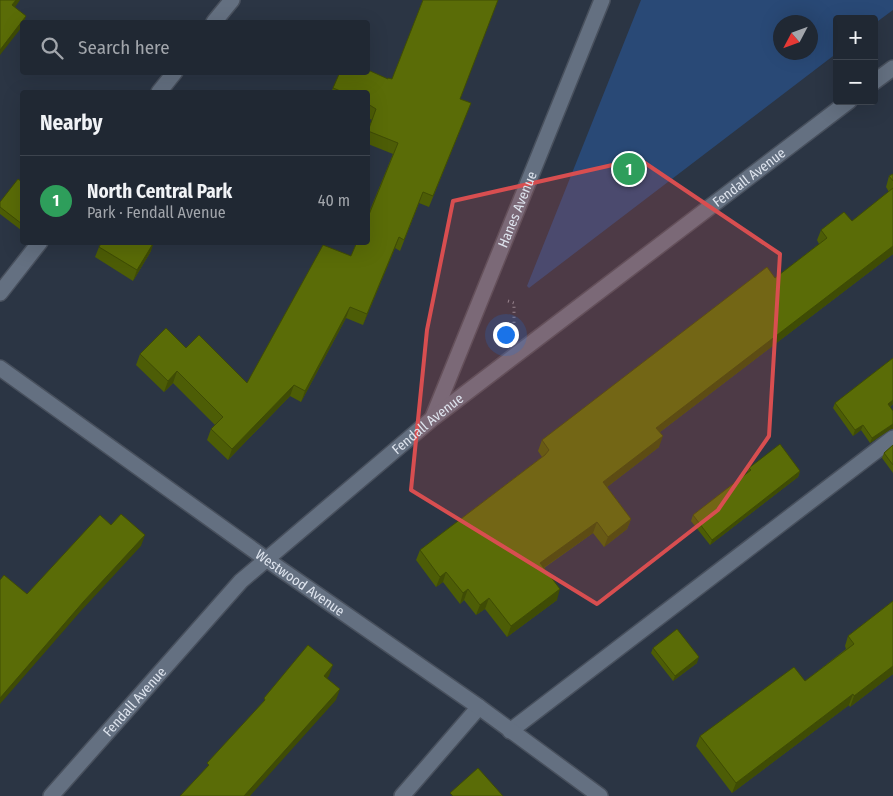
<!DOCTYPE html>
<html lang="en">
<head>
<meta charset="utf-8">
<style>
  :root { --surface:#202833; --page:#28303b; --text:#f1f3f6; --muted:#a2a6ac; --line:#3d444e; --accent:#1a73e8 }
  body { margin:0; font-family:"Fira Sans Condensed",sans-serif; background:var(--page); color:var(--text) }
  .controls { position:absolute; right:15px; top:15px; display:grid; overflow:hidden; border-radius:5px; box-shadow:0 5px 20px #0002 }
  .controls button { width:45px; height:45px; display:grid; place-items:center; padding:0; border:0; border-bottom:1px solid var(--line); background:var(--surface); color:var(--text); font:25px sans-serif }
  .compass { position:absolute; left:773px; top:15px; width:45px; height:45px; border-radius:50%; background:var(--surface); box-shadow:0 5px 20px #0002; rotate:229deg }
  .you { position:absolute; left:505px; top:334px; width:18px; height:18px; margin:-12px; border:4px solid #fff; border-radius:50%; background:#1a73e8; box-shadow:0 0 0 8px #1a73e833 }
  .badge { display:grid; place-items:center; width:32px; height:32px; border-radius:50%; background:var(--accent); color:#fff; font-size:16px; font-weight:700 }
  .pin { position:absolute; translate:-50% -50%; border:2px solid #fff; box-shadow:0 1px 5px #0006 }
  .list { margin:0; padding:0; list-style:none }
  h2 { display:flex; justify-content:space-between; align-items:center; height:65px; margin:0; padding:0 20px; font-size:21px }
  h2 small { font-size:16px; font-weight:400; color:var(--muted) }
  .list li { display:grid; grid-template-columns:32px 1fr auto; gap:15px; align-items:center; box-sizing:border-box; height:90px; padding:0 20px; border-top:1px solid var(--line) }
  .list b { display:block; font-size:19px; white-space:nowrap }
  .list p { margin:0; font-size:16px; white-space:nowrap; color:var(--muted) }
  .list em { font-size:16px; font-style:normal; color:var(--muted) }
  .icon { flex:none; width:28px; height:28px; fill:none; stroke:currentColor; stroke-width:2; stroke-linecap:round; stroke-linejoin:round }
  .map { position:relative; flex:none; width:893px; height:796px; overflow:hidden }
  .search { position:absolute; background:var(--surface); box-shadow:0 5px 20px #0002; left:20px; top:20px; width:350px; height:55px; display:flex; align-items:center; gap:12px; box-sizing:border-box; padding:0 18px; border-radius:5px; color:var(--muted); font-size:19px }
  .panel { position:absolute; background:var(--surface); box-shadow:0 5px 20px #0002; left:20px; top:90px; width:350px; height:155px; border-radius:5px }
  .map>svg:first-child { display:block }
  .green { fill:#294976; fill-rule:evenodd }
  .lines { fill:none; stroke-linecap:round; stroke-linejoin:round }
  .service-casing { stroke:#48505d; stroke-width:18 }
  .minor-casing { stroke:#48505d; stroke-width:18 }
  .path { stroke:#8b939f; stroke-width:3; stroke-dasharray:1 4; stroke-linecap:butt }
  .service { stroke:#647081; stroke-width:15 }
  .minor { stroke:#647081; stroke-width:15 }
  .wall { fill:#4d5d06 }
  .shaded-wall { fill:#3f4c05 }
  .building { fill:#5a6c07; stroke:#3f4c05 }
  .marked { fill:#d84e50; fill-opacity:0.2; stroke:#d84e50; stroke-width:4; stroke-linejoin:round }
  .labels { text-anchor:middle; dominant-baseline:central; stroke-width:4; stroke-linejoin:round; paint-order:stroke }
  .street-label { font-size:14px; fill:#dee4ee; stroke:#181c23 }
</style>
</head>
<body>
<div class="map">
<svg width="893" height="796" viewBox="0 0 893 796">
  <rect width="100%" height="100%" fill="#2b3544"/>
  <path class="green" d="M641 0H893V10L874 24V19H837V53L529 288 527 286ZM780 22H810V52H780Z"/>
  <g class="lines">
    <g class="service-casing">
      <path id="service" d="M214 22 232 0
        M159 92 175 72
        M0 293 40 242
        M510 731 893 438
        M402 796 479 707"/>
    </g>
    <g class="minor-casing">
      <g id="minor">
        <path d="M874 82 893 68"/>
        <path id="s1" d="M0 368 266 559 479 707 600 796"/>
        <path id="s2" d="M433 417 602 0"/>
        <path id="s3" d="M51 796 241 581 433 418 849 101"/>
      </g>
    </g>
    <path class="path" d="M508 301 514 303V323"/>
    <use href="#service" class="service"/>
    <use href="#minor" class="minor"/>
  </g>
  <path class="wall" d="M481 43 460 99 471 103 429 207 419 203 400 251 395 248 363 325 346 318 301 402 290 396 228 460 207 440 211 429 215 425 173 383 164 392 136 365 140 354 186 348 247 383 351 256 393 154 368 144V130L372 120 368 118V92H331L333 88 392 79Z
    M893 174V254L660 432 659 447 607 487 631 519 627 529 604 547 593 533 544 568 557 600 507 637 485 609 476 615 464 600 460 604 443 582 436 587 416 560 420 550 542 457 538 451 542 440 775 278 819 244 817 240 821 230 852 221 889 192 886 187 889 176Z
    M22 182V228L21 230 0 214V202Z
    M99 247 151 251 133 281 95 257Z
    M893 358V404L890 407 893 411V429H891L870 443 861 430 853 436 833 408 835 403Z
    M893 445V473L882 458 884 453Z
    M749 468 800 471 798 477 710 545 691 521 693 515 747 473Z
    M893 601V674L850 707 849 705 732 793 696 746 700 736 805 681 846 649 845 646 848 636Z
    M653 648 697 663 673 681 651 653Z"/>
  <path class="shaded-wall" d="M16 0H20L9 16 12 5Z
    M26 16 24 22H22V27L0 55V50Z
    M399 237 395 248 363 325 367 314Z
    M154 242 151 251 133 281 137 270Z
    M893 246V254L652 438 656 428Z
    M350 307 346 318 301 402 305 391Z
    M177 371 173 383 164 392 168 381Z
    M294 385 290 396 228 460 232 449Z
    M893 400V404L886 410 888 404Z
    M893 424V429H891L870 443 872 438Z
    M863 425 861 430 853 436 855 430Z
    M663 436 659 447 599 493 603 482Z
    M800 471 798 477 710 545 712 540Z
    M631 519 627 529 604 547 608 537Z
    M597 522 593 533 536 573 540 563Z
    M145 535 141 546 80 612 0 704V698L84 601Z
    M446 572 443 582 436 587 440 577Z
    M468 589 464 600 460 604 463 593Z
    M560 589 557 600 507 637 511 626Z
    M489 598 485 609 476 615 480 605Z
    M699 657 697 663 673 681 675 676Z
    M333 665 329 676 320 687 324 676Z
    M893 666V674L850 707 854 696Z
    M340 689 336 700 250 796H244Z
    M853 694 849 705 732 793 736 783Z"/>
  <path class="building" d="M0 0H16L12 5 26 16 0 50Z
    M423 0H498L460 99 471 103 433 196 423 192 404 240 399 237 367 314 350 307 305 391 294 385 232 449 211 429 223 417 177 371 168 381 140 354 166 328 186 348 199 335 247 383 323 245 351 256 357 242H368V217L398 143 368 131 376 109 368 104V92H343L333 88 340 72H368V70L388 79V78L392 79Z
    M893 174V181L889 176Z
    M18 179 22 182V224L0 207V202Z
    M893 188V246L656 428 663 436 603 482 631 519 608 537 597 522 540 563 560 589 511 626 489 598 480 605 468 589 463 593 446 572 440 577 420 550 545 455 549 450 542 440 767 267 775 278 827 238 821 230 844 212 852 221Z
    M102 242H154L137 270 99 247Z
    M893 358V400L888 404 893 411V424L872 438 863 425 855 430 835 403Z
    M780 444 800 471 712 540 693 515 751 470 749 468Z
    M893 445V465L884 453Z
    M121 514 145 535 84 601 0 698V580L4 575 27 594 100 515 111 525Z
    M893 601V666L854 696 853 694 736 783 700 736 794 667 805 681 854 644 848 636Z
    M677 629 699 657 675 676 653 648Z
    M308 645 333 665 324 676 340 689 244 796H180L209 765 207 763 265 700 264 698Z
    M478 768 503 796H453L450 793Z"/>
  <path class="marked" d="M639 159 780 254 769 436 718 510 597 604 411 490 427 330 453 201Z"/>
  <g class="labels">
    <g class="street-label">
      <text stroke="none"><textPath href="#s3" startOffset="936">Fendall Avenue</textPath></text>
      <text stroke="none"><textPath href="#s2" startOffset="224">Hanes Avenue</textPath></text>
      <text stroke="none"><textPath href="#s3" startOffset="531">Fendall Avenue</textPath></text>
      <text stroke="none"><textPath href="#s1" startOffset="369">Westwood Avenue</textPath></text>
      <text stroke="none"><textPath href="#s3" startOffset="126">Fendall Avenue</textPath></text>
    </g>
  </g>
</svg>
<div class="controls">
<button>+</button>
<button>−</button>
</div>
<svg class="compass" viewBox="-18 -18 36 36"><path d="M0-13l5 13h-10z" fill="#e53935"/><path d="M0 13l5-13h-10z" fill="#a2a6ac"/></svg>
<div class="you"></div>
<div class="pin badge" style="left:629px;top:169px;background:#2e9e5b">1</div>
<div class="search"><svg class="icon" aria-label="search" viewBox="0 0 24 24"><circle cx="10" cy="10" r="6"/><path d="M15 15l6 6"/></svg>Search here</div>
<section class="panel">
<h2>Nearby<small></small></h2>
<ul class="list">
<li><span class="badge" style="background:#2e9e5b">1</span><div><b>North Central Park</b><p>Park · Fendall Avenue</p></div><em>40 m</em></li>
</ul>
</section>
</div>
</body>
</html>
